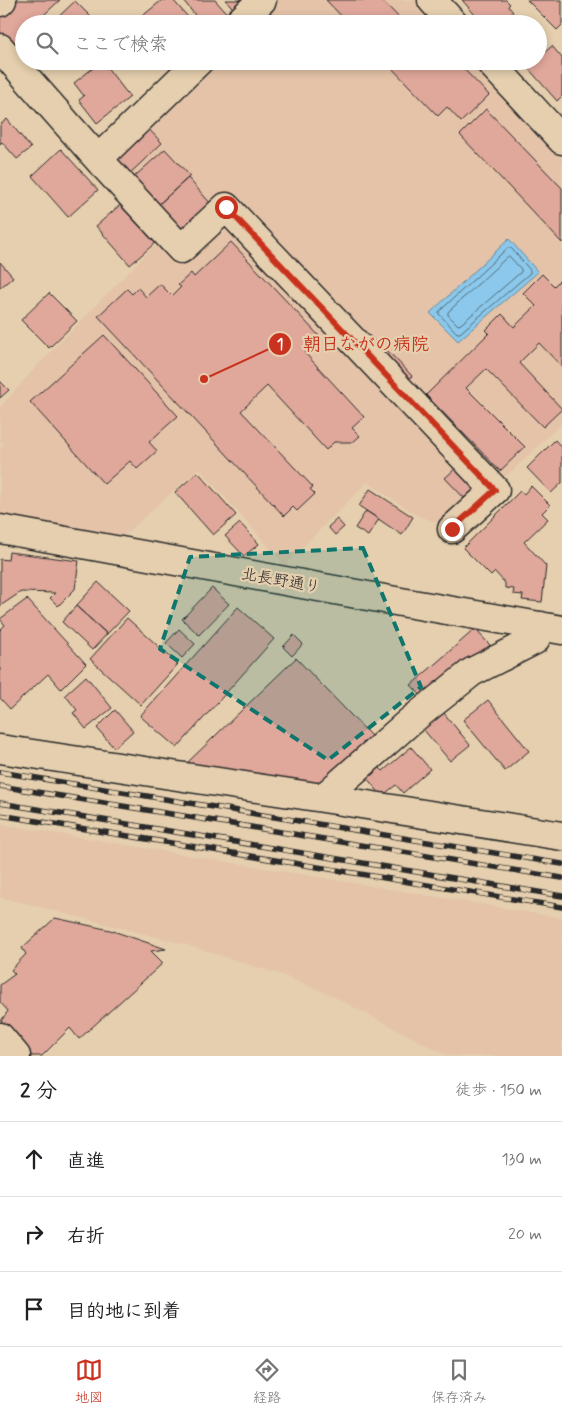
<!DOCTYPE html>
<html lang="ja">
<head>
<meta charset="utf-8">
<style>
  :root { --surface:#fff; --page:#f6f6f6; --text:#202124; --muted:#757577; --line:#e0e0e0; --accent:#c8321e }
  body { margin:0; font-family:Mynerve,"Klee One",sans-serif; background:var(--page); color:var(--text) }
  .stop { position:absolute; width:15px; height:15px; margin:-11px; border:4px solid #c8321e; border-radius:50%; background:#fff }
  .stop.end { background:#c8321e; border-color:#fff; box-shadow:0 1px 5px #0008 }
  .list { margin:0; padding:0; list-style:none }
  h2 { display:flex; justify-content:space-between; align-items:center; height:65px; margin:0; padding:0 20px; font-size:21px }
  h2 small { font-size:16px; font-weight:400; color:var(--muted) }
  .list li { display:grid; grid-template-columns:32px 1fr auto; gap:15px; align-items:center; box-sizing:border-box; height:75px; padding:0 20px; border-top:1px solid var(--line) }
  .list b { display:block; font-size:19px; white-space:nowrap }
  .list em { font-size:16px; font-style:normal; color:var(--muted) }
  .icon { flex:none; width:28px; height:28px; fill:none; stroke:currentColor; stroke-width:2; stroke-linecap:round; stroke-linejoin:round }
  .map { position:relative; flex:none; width:562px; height:1056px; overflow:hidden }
  .search { position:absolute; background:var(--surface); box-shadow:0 2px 8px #0003; left:15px; right:15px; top:15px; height:55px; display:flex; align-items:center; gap:12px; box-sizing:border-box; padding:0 18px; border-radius:28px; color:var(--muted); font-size:19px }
  .sheet { height:290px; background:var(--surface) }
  nav { display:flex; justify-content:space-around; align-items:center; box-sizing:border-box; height:70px; border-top:1px solid var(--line); background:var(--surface); font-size:14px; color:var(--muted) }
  nav a { display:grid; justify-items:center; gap:2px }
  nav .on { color:var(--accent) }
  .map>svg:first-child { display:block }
  .built { fill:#e4c3a8 }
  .water { fill:#8bc8eb; stroke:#65899e }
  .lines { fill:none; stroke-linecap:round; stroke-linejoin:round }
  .shore { stroke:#516a78; stroke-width:1 }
  .building { fill:#e0a79b; stroke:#2b2b2b }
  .minor-casing { stroke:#2b2b2b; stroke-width:31 }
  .minor { stroke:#e5cfae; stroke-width:28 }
  .rail-casing { stroke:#2b2b2b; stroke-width:5.5 }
  .rail { stroke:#e5cfae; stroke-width:4; stroke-dasharray:11; stroke-linecap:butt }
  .route { stroke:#c8321e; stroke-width:6 }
  .marked { fill:#0f766e; fill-opacity:0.2; stroke:#0f766e; stroke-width:4; stroke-dasharray:10 6; stroke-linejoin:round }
  .labels { text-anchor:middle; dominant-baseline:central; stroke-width:4.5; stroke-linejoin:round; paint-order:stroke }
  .street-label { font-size:16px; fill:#2b2b2b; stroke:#e5cfae }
  .leader { fill:none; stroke:#c8321e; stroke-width:2 }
  .callout-dot { fill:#c8321e; stroke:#e5cfae; stroke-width:2 }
  .mark-label { font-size:15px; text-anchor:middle; font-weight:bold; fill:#fff }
  .callout-label { font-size:18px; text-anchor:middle; font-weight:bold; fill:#c8321e; stroke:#e5cfae; stroke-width:4.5; stroke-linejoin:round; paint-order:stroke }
</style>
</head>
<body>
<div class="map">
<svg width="562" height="1056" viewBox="0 0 562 1056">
  <rect width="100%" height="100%" fill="#e5cfae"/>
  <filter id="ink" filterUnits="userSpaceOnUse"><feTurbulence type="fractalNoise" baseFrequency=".02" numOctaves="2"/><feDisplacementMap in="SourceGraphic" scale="10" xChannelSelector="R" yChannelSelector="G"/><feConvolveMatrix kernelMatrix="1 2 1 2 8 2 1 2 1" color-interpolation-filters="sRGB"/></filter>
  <g filter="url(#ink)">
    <path class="built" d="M270 0H421L443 24H245Z
      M205 61H477L562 154V423L499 483 227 201 179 243 102 158Z
      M231 225 486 488 446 525 418 516 367 482 285 565 199 468 119 540 0 514V448L4 444 0 440V407L41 362 158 242 179 265 190 258 220 226Z
      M0 824 562 918V1056H448L327 993 279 974 184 944 0 897Z"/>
    <path class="water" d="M509 239 538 272 458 341 430 313Z"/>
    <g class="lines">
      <path class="shore" d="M508 248H511L530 270V273L460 333H457L439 314V312Z
        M509 256 521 269V272L461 324 458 325 448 315V312L507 257Z"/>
    </g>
    <path class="building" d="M18 0H60L34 24H24V34L11 46 0 34V17Z
      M162 0H173L194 24H145L140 18Z
      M183 0H215L231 18 225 24H202Z
      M226 0H249L236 12Z
      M326 0H382L405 24H349Z
      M462 0H506L510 4 508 6 513 12 499 24H483Z
      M527 0H562V25L557 30Z
      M75 1 98 24 52 23Z
      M552 46 562 58V96L557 101 528 68 535 61H538V58Z
      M102 61 130 97 97 123 79 100 84 96 74 83Z
      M385 61H456L489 95 461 122 447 107 438 116Z
      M486 109 562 188V243L460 135Z
      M7 119 31 148 17 159 2 142 0 144V125Z
      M143 123 162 143 126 177 109 154Z
      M61 149 98 190 68 217 32 176Z
      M165 149 190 176 159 204 134 177Z
      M188 178 212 205 183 231 159 204Z
      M120 205 155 243 130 265 96 226Z
      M231 242 321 338 305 353 364 417 352 428 360 436 353 442H334L326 450 267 386 241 411 313 487 310 489 315 494 297 511 293 507 284 516 98 316 127 289 132 294 138 288 146 297 160 284 172 296 181 287 178 285 191 273 194 277Z
      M0 262 13 277 0 288Z
      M542 274 554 286 562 278V367L539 343 519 363 562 409 543 427 486 369 466 388 525 447 500 471 426 395 489 333 486 330 502 314 514 327 536 306 523 293Z
      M49 293 77 321 49 348 21 320Z
      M104 335 178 416 149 442 157 451 137 469 130 461 104 484 30 402Z
      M385 348 412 376 402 385 375 357Z
      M0 381 9 390 0 398Z
      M555 440 562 448V483L551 493 527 468Z
      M458 466 481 490 468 502 445 478Z
      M198 472 236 515 213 535 175 492Z
      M531 486 550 505 542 513 548 519 524 542 546 566 542 602 522 600 523 595 513 594 514 589 505 588V583L495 572 491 576 463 548 520 491 524 494Z
      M370 489 413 517 402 535 359 506Z
      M366 511 379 519 368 536 355 528Z
      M337 519 344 527 335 535 328 527Z
      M240 523 259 544 244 556 225 536Z
      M9 552 79 561 75 589 58 606 50 598 55 593 21 592 0 606V559L8 560Z
      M98 582 129 611 107 634 76 606Z
      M212 588 229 604 199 635 182 619Z
      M27 599 86 664 61 689 48 674 10 709 0 698V630L5 625 0 619Z
      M76 606 107 634 92 650 62 622Z
      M238 607 274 639 177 748 140 716Z
      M127 618 178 664 141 705 90 659Z
      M179 629 195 644 182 658 166 643Z
      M475 629 490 645 427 702 411 685Z
      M294 635 303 644 292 656 283 647Z
      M296 658 375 740 326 787 187 763Z
      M86 676 112 708 86 729 73 713 77 710 65 695Z
      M488 700 529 751 505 771 463 720Z
      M115 710 133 731 114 748 97 728Z
      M443 712 470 745 450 761 423 729Z
      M411 747 430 769 403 793 396 785 382 796 366 777 378 766 383 771Z
      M55 918 110 930 166 949 151 951 163 963 79 1039 70 1028 42 1056H32L1 1021 8 1011 0 1002V985L15 974 11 970 26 954 22 948Z"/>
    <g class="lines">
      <g class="minor-casing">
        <path id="minor" d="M432 0 454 24
          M0 2 2 0
          M237 24 262 0
          M0 48 98 159 181 249 226 207 495 490 452 529
          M489 61 562 140
          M98 159 199 61
          M0 529 401 602 562 630
          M0 749 323 798 562 836
          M323 798 408 723 472 672 535 640 541 626
          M0 1037 16 1056"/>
      </g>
      <use href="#minor" class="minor"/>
      <g class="rail-casing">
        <path id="rail" d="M0 772 562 864
          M0 786 562 878
          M0 803 562 896
          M0 815 562 907"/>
      </g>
      <use href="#rail" class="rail"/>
    </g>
  </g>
  <g class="lines" filter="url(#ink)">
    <path class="route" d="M226 207 495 490 452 529"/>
  </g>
  <path class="marked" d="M363 548 421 687 328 760 160 649 190 557Z"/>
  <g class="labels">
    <g class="street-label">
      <text transform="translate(281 581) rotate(10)">北長野通り</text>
    </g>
  </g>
  <path class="leader" d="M204 379L280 344"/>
  <g class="callout-dot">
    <circle cx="204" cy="379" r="5"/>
    <circle cx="280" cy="344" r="12"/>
  </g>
  <g class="mark-label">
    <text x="280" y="349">1</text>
  </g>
  <g class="callout-label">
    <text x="366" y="350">朝日ながの病院</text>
  </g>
</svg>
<div class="stop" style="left:226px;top:207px"></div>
<div class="stop end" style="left:452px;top:529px"></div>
<div class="search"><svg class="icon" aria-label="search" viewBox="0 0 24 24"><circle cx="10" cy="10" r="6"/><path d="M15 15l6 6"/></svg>ここで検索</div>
</div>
<section class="sheet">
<h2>2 分<small>徒歩 · 150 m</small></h2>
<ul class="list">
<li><svg class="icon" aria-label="ahead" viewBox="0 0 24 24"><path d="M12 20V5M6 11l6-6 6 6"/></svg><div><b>直進</b></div><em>130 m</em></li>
<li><svg class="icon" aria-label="right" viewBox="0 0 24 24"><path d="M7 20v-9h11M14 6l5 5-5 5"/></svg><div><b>右折</b></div><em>20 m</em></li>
<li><svg class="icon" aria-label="arrive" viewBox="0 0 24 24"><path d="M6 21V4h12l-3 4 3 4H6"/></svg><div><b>目的地に到着</b></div></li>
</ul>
</section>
<nav>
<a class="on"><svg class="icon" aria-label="map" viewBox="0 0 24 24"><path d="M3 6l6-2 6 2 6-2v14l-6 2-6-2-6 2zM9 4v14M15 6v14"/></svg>地図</a>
<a><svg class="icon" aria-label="directions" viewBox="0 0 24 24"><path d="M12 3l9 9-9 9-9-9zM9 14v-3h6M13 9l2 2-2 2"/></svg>経路</a>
<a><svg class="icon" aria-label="saved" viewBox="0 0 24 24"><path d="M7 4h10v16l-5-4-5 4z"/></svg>保存済み</a>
</nav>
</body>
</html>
